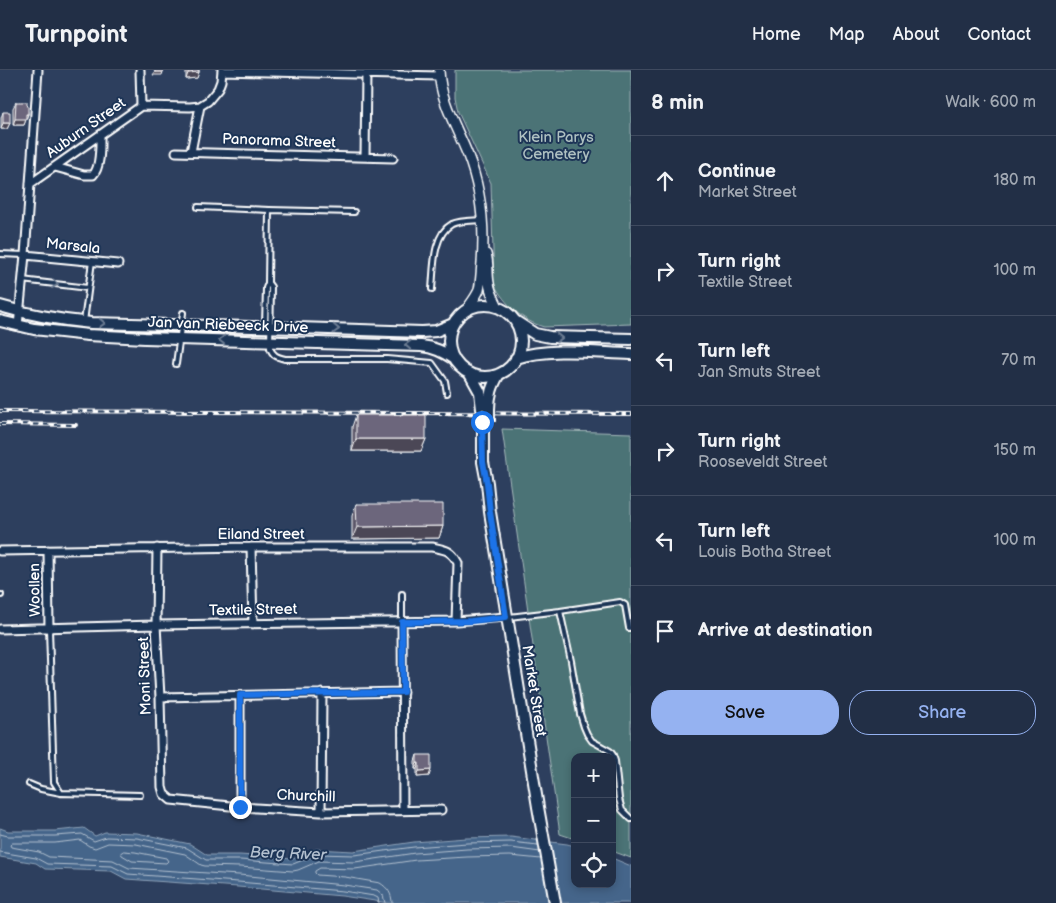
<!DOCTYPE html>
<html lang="en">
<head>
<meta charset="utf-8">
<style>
  :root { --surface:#222f46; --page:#2e3b51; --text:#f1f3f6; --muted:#a2a9b3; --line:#3f4a5f; --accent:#95b2f1 }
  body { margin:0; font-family:"Balsamiq Sans",sans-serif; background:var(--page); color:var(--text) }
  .controls { position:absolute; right:15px; bottom:15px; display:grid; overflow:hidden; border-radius:10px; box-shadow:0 2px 8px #0003 }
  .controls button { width:45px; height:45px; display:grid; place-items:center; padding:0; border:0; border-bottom:1px solid var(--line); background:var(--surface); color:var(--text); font:25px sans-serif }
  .stop { position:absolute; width:15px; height:15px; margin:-11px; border:4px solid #1a73e8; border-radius:50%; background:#fff }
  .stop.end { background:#1a73e8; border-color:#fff; box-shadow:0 1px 5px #0008 }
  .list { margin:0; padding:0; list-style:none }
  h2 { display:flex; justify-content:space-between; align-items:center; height:65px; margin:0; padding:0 20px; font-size:21px }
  h2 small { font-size:16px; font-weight:400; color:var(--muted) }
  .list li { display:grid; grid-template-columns:32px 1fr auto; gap:15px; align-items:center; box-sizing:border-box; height:90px; padding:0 20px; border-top:1px solid var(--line) }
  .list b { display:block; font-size:19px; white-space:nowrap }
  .list p { margin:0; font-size:16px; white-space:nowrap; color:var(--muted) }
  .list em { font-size:16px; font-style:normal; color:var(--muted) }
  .actions { display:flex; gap:10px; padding:15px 20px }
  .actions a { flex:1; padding:11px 0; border:1px solid var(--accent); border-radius:20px; text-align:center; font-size:18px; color:var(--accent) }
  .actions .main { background:var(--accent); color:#111 }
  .icon { flex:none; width:28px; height:28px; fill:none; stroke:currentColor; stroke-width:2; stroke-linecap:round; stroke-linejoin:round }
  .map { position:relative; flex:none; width:631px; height:833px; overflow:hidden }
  header { display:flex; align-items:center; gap:30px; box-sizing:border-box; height:70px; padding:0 25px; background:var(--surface); border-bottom:1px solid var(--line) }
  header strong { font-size:24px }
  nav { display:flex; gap:28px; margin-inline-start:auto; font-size:18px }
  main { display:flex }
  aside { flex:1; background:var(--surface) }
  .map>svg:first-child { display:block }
  .green { fill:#4b7376; stroke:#a5b9ba }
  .water { fill:#44658a; stroke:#8fa3b9 }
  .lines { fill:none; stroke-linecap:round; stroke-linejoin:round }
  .shore { stroke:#b4c1d0; stroke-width:1 }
  .service-casing { stroke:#fff; stroke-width:8 }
  .minor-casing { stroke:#fff; stroke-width:11 }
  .tertiary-casing { stroke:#fff; stroke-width:12 }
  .secondary-casing { stroke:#fff; stroke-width:14 }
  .service { stroke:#1d3557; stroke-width:4 }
  .minor { stroke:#1d3557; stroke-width:7 }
  .tertiary { stroke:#1d3557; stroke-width:9 }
  .secondary { stroke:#1d3557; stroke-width:10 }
  .rail-casing { stroke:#fff; stroke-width:4 }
  .rail { stroke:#1d3557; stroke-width:2; stroke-dasharray:5.5; stroke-linecap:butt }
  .secondary-bridge-casing { stroke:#fff; stroke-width:14; stroke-linecap:butt }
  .secondary-bridge { stroke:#1d3557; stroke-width:10 }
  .wall { fill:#5d586a; stroke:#fff }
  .shaded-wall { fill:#4c4756; stroke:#fff }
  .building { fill:#6c667b; stroke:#fff }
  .oneway { stroke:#6c7c92 }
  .route { stroke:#1a73e8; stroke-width:6 }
  .labels { text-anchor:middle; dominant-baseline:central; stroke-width:4; stroke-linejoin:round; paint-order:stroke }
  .street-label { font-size:15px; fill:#fff; stroke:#1d3557 }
  .park-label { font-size:15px; fill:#aec0c1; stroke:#1d3557 }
  .water-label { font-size:16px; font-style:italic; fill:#b4c1d0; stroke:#1d3557 }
</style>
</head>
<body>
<header>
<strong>Turnpoint</strong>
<nav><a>Home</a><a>Map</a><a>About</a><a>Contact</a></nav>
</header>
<main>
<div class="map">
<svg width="631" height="833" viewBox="0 0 631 833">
  <rect width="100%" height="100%" fill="#2d3f5e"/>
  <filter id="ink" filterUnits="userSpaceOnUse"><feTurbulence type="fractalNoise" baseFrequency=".02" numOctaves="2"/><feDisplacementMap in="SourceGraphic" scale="10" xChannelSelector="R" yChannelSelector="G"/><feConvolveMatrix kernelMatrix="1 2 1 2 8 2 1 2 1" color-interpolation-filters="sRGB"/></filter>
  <g filter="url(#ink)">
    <path class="green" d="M455 0H631V254L544 257C522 251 505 234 494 214L491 113 458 42 455 27Z
      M502 359 631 363V788L612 781V687H575V769L560 764Z"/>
    <path class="water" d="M0 758 8 761H55L84 758 95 766 105 762 137 763 190 774 207 785H240L293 789 316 779 353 781 414 772 466 768 511 767 567 774 575 776V814H612V788L631 796V833H388L342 826 238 817 126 809 111 801 45 799 36 793 0 787Z"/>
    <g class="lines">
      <path class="shore" d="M0 764 8 766H55L82 764 94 771 106 767 137 768 187 778 206 790H240L293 794 318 784 354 785 414 777 467 773 511 772 538 775
        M124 781 135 782 166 788 168 791 166 793 132 791 122 785 121 783Z
        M0 782 36 788 47 794 112 796 128 804 238 812 343 821 374 826 378 828 379 833
        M385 833 383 825 377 820 344 815 239 805 129 798 113 790 49 787 39 782 11 777 10 775 12 773H55L80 770 89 776 95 778 108 773 136 774 185 784 201 795 205 796 240 797 293 801 298 800 319 791 355 792 415 783 467 779 511 778 540 782
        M392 833C392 824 388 818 380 813L345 807 317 805 315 803V801L320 798 355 799 416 790 467 787 510 786 541 789"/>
      <g class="service-casing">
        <path id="service" d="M198 137 269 140 354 142
          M0 184 25 185
          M22 210 88 218
          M268 213 271 217 270 278C273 286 277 287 285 289H387L432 293 445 311 447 323
          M432 219C434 200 432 165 452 154 461 150 473 151 483 150
          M84 252 92 191
          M265 255 266 218 268 213 269 140
          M176 294 183 243
          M0 525H1
          M560 541 620 532 625 535 629 558
          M509 547 560 541 571 591 580 644 584 657 587 664 592 671 610 681 613 685 615 691 619 729 622 740 631 749
          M402 552V524
          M49 559 54 712 61 723
          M29 714 41 719 61 723 140 725"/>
      </g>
      <g class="minor-casing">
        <path id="minor" d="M140 0 141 36
          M222 1 439 6
          M176 82 393 88
          M191 82 200 36
          M365 87 366 4
          M55 97 84 105H93C101 97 100 76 100 65
          M30 114 141 36 190 37 200 36 208 31 218 19 221 11 222 0
          M25 185 118 194
          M18 256 25 185 38 0
          M251 477 253 554
          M157 478 156 555 160 627 162 717 164 724 171 730 240 737 321 742 441 740
          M48 480 49 559
          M0 481 251 477H432C446 480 451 480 458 493L456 551
          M402 552 403 740
          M0 559 156 555 456 551 506 547
          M240 625V737
          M160 627 403 622
          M321 742 322 623"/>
      </g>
      <g class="tertiary-casing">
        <path id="tertiary" d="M439 0C440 30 456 56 467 83 481 118 485 156 482 193 481 202 481 211 479 220 476 227 471 233 467 239
          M486 184C489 194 487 204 489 213 490 222 495 230 498 237"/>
      </g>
      <g class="secondary-casing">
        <path id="secondary" d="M449 271a36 36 0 1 1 72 0a36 36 0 1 1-72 0Z
          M0 236C30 245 60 250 91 253L298 258 422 262 436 261 453 254
          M0 251 34 259 88 265 145 268 421 276C434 277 443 282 454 289
          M515 251 535 264 550 267 631 269
          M516 288C551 277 595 283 631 284
          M470 304 480 322 482 339
          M489 339C489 325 492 316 499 304
          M483 352V392L487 413 490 442 538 737 555 833"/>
      </g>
      <use href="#service" class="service"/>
      <use href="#minor" class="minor"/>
      <use href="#tertiary" class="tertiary"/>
      <use href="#secondary" class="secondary"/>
      <g class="rail-casing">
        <path id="rail" d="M0 341 631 344
          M0 354 76 355"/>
      </g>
      <use href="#rail" class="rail"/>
      <g class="secondary-bridge-casing">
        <path id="secondary-bridge" d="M489 339V352"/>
      </g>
      <use href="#secondary-bridge" class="secondary-bridge"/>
    </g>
    <path class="wall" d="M186 0H199V2L197 8 186 9Z
      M16 32 27 35 28 44 24 55H13V38Z
      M3 42 10 53 7 59H1V48Z
      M356 345 426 369 421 381H352V357Z
      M356 434 443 456 439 468 352 469V446Z
      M417 685 429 706 417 707V699H415V691Z"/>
    <path class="shaded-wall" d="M155 2H163L162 5H153Z
      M199 2 197 8 186 9 188 3Z
      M26 44H28L24 55H13L15 49Z
      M3 53H10L7 59H1Z
      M356 369H426L421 381H352Z
      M443 456 439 468 352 469 357 457Z
      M417 693H419L417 699H415Z
      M431 700 429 706 417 707 419 701Z"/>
    <path class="building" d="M154 0H163V2H155Z
      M188 0H199V2L188 3Z
      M16 32H27V35L28 36V44H26V49H15Z
      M3 42H10V53H3Z
      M356 345H426V369H356Z
      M356 434H443V456L357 457Z
      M417 685H431V700L419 701V693H417Z"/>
    <defs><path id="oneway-chevron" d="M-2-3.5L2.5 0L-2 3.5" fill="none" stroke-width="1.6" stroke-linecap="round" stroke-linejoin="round" transform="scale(1.25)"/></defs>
    <g class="oneway">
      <use href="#oneway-chevron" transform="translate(55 214) rotate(7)"/>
      <use href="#oneway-chevron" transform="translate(102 253) rotate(2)"/>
      <use href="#oneway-chevron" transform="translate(336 259) rotate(2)"/>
      <use href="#oneway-chevron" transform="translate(559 268) rotate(2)"/>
      <use href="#oneway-chevron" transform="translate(222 270) rotate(-179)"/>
      <use href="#oneway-chevron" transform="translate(408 275) rotate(-178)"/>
    </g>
  </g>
  <g class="lines" filter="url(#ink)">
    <path class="route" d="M240 737V625L403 622 402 552 471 551 506 547 490 442 487 413 483 392 482 352"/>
  </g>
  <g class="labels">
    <g class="street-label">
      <text transform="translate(86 58) rotate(-35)">Auburn Street</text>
      <text transform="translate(279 71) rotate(2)">Panorama Street</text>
      <text transform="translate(73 176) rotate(6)">Marsala</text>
      <text transform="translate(228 255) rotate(2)">Jan van Riebeeck Drive</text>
      <text x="261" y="464">Eiland Street</text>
      <text transform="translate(35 520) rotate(-91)">Woollen</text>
      <text transform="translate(253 540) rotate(-1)">Textile Street</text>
      <text transform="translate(145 606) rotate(-92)">Moni Street</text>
      <text transform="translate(534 621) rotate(81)">Market Street</text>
      <text transform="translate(306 726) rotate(2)">Churchill</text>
    </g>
    <g class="park-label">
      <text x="556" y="67">Klein Parys<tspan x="556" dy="17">Cemetery</tspan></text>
    </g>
    <g class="water-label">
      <text transform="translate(288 784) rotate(2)">Berg River</text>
    </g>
  </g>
</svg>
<div class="controls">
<button>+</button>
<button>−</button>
<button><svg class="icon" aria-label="locate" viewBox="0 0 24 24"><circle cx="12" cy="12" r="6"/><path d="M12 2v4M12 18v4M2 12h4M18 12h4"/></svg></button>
</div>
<div class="stop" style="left:482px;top:352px"></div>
<div class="stop end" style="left:240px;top:737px"></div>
</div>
<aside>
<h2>8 min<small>Walk · 600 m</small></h2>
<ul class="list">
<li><svg class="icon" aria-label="ahead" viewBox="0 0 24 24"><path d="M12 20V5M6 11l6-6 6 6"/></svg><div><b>Continue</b><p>Market Street</p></div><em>180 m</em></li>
<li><svg class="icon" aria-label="right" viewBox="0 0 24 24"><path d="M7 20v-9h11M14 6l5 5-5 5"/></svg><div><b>Turn right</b><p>Textile Street</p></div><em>100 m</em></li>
<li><svg class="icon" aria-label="left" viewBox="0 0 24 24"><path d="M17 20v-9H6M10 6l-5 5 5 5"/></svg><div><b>Turn left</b><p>Jan Smuts Street</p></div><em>70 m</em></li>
<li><svg class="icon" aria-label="right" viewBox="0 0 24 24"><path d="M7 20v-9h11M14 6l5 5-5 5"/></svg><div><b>Turn right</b><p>Rooseveldt Street</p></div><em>150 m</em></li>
<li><svg class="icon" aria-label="left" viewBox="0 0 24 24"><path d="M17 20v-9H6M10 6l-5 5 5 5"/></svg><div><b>Turn left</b><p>Louis Botha Street</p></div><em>100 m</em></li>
<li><svg class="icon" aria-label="arrive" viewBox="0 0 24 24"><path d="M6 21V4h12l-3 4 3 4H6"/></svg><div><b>Arrive at destination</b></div></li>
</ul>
<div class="actions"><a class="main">Save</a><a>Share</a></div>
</aside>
</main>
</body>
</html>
